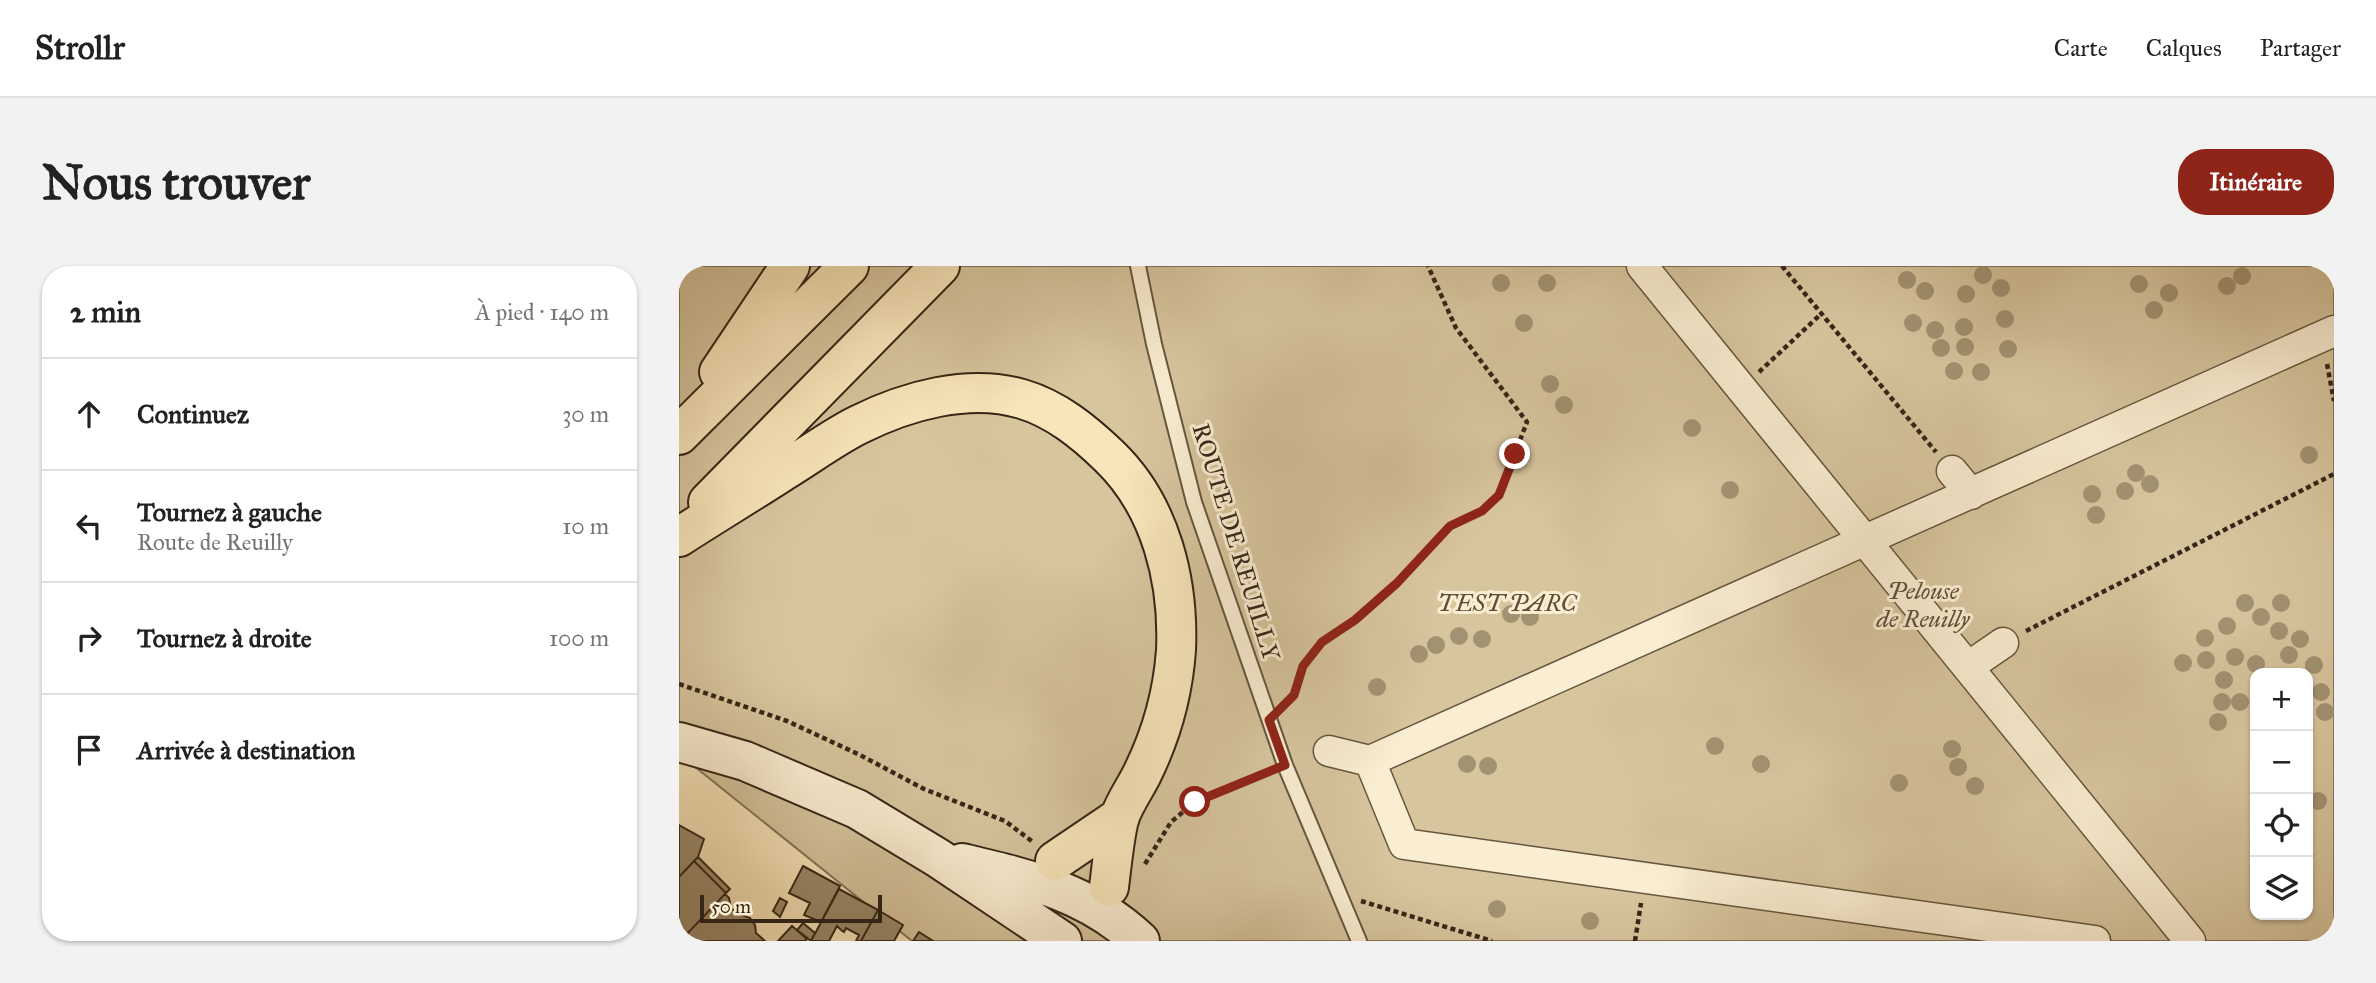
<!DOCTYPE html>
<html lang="fr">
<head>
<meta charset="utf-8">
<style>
  :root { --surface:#fff; --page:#f2f2f2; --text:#222; --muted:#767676; --line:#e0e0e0; --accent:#8f2418 }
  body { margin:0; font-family:"IM FELL Great Primer",serif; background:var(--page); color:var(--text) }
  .controls { position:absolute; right:21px; bottom:21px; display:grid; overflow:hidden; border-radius:14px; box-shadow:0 2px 5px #0004 }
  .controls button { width:63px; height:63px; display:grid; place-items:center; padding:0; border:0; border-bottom:2px solid var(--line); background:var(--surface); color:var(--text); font:35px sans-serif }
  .scale { position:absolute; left:21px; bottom:18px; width:182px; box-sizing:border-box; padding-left:7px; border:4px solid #352616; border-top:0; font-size:19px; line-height:24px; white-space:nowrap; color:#352616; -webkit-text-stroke:5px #faeed2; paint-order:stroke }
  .stop { position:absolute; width:21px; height:21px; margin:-16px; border:5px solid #8f2418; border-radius:50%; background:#fff }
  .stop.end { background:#8f2418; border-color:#fff; box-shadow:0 2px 7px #0008 }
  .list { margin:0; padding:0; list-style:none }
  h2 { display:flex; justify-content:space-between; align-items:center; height:91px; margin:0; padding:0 28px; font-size:30px }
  h2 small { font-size:23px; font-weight:400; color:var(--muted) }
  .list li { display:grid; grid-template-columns:46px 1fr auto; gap:21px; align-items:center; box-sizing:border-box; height:112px; padding:0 28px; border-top:2px solid var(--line) }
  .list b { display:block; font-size:26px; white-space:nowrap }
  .list p { margin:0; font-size:23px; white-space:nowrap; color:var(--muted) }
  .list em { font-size:23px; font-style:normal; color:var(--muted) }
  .icon { flex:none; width:38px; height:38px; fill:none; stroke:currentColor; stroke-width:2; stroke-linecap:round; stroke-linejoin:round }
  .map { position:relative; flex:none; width:1655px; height:675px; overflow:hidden; border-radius:28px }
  header { display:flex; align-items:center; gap:42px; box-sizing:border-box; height:98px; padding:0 35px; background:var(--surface); border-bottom:2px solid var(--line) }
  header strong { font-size:33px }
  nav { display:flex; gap:38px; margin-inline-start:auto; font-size:24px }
  .intro { display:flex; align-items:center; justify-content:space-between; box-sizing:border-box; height:168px; padding:0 42px }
  h1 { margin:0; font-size:49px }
  .button { padding:18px 32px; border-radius:28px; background:var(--accent); color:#fff; font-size:24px; font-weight:700 }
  main { display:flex; gap:42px; padding:0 42px }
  aside { flex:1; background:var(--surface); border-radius:28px; box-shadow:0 2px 5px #0004 }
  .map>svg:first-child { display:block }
  .green { fill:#d7c59e; stroke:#86765a; stroke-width:2; fill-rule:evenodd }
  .building { fill:#9a896b; stroke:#352616; stroke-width:2 }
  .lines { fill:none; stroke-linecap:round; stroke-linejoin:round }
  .lane-casing { stroke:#66563f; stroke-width:18 }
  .street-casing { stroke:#66563f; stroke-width:33 }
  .secondary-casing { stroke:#352616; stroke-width:42 }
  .highway-casing { stroke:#352616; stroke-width:42 }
  .path { stroke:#352616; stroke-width:4.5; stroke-dasharray:5 3.5; stroke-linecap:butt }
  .lane { stroke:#faeed2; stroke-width:14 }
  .street { stroke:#faeed2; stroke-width:30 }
  .secondary { stroke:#faeed2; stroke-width:38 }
  .highway { stroke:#f8e5ba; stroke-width:38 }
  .tree { fill:#a39272 }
  .route { stroke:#8f2418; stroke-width:9 }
  .labels { text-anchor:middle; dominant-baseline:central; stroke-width:6; stroke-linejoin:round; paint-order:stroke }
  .street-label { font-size:24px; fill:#352616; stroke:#faeed2 }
  .park-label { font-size:24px; font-style:italic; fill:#5e4e38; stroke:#faeed2 }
</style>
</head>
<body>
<header>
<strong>Strollr</strong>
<nav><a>Carte</a><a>Calques</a><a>Partager</a></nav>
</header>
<div class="intro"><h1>Nous trouver</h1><a class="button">Itinéraire</a></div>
<main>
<aside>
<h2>2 min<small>À pied · 140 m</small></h2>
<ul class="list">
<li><svg class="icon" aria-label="ahead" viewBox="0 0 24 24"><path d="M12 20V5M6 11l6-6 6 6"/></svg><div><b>Continuez</b></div><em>30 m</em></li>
<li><svg class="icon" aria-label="left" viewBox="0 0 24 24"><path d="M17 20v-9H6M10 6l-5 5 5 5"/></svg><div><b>Tournez à gauche</b><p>Route de Reuilly</p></div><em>10 m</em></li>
<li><svg class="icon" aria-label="right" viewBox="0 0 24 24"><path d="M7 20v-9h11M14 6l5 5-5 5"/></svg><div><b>Tournez à droite</b></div><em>100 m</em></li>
<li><svg class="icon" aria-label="arrive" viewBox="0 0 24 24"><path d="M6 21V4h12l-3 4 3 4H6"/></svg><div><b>Arrivée à destination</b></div></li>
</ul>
</aside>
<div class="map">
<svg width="1655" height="675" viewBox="0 0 1655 675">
  <rect width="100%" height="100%" fill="#f8e5ba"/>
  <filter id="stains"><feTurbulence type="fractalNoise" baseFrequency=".00286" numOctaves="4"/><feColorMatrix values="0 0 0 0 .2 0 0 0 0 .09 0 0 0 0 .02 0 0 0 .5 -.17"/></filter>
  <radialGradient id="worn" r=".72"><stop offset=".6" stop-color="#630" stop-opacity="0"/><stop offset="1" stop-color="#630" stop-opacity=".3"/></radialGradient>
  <path class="green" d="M0 0H1655V675H233L0 488ZM1576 407H1629V649H1576Z"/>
  <path class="building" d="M0 559 25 573 19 591 0 611Z
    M19 591 51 623 47 627 15 595Z
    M15 595 47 627 4 672 0 668V611Z
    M124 600 161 620 142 656 125 649 131 637 110 627Z
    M160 623 199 644 182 675H177L180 669 167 662 165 666 162 664 158 660 150 675H132Z
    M46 628 50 632 52 642 57 647 71 652 76 659 77 667 86 675H7L4 672Z
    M101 632 108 636 101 651 94 645Z
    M199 644 224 659 215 675H182Z
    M124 657 136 667 132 675 118 664Z
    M113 660 128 673 126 675H99Z
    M240 666 254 675H234Z"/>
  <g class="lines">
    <g class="lane-casing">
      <path id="lane" d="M459 0 475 78 515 236 606 499 680 675"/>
    </g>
    <g class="street-casing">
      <path id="street" d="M963 0 1511 675
        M1273 205 1292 228
        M1289 401 1324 377
        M650 485 691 495
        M1416 675 725 578 691 495 1655 65"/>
    </g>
    <g class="secondary-casing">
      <path id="secondary" d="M0 476 66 495 178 543 259 592 383 675
        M283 597C350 613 409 626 461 675"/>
    </g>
    <g class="highway-casing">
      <path id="highway" d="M40 106 111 0
        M0 169 170 0
        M29 236 261 0
        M0 271C34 249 69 228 103 206 128 191 153 172 179 159 227 135 290 117 343 133 377 143 405 166 430 190 482 240 500 315 497 384 494 427 483 467 464 506 457 521 445 537 440 553 435 574 433 598 430 621
        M376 595 441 551"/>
    </g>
    <path class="path" d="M1103 0 1257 186
      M1648 98 1655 135
      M1080 106 1143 47
      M1347 365 1655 208
      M0 418 108 455 181 489 245 523 326 555 354 576
      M605 438 615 429 624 400 643 376 676 354 718 317 771 260 803 245 820 229 848 156 777 62 749 0
      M466 598 492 556 516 536 589 506
      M682 635 813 675
      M956 675 962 637"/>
    <use href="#lane" class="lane"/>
    <use href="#street" class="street"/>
    <use href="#secondary" class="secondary"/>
    <use href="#highway" class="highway"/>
  </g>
  <g class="tree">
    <circle cx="1304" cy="9" r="9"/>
    <circle cx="1563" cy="10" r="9"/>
    <circle cx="1228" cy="14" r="9"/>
    <circle cx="822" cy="17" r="9"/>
    <circle cx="868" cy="17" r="9"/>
    <circle cx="1460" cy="18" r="9"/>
    <circle cx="1548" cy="20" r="9"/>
    <circle cx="1322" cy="22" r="9"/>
    <circle cx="1246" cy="25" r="9"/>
    <circle cx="1490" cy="27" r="9"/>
    <circle cx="1287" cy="28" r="9"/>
    <circle cx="1475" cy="44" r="9"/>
    <circle cx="1326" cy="53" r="9"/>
    <circle cx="845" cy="57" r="9"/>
    <circle cx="1234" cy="57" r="9"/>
    <circle cx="1285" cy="61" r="9"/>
    <circle cx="1256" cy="64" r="9"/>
    <circle cx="1286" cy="81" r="9"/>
    <circle cx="1262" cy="82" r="9"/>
    <circle cx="1329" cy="83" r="9"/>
    <circle cx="1275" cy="105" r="9"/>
    <circle cx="1302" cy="106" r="9"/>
    <circle cx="871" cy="118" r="9"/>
    <circle cx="885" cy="139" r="9"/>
    <circle cx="1013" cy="162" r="9"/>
    <circle cx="1630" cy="189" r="9"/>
    <circle cx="1457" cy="207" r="9"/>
    <circle cx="1471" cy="218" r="9"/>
    <circle cx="1051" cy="224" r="9"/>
    <circle cx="1446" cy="225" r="9"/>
    <circle cx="1413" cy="228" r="9"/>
    <circle cx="1417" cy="249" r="9"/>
    <circle cx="1566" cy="337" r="9"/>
    <circle cx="1602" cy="337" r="9"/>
    <circle cx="832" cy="348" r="9"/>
    <circle cx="851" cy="351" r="9"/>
    <circle cx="1582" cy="351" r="9"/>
    <circle cx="1548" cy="360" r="9"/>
    <circle cx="1600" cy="365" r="9"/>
    <circle cx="780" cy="370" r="9"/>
    <circle cx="1526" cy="372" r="9"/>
    <circle cx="803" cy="373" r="9"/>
    <circle cx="1621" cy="373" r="9"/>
    <circle cx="757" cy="379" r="9"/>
    <circle cx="740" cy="388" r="9"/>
    <circle cx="1610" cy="389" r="9"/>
    <circle cx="1556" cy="391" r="9"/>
    <circle cx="1527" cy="394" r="9"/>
    <circle cx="1504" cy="397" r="9"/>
    <circle cx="1577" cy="398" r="9"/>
    <circle cx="1635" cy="399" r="9"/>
    <circle cx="1545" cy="414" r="9"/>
    <circle cx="698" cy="421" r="9"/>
    <circle cx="1642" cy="426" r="9"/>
    <circle cx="1543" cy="436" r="9"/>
    <circle cx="1561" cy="436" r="9"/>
    <circle cx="1646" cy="446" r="9"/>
    <circle cx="1539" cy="456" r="9"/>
    <circle cx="1036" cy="480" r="9"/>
    <circle cx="1273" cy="483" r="9"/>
    <circle cx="788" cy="498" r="9"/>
    <circle cx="1082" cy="498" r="9"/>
    <circle cx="809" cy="500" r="9"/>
    <circle cx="1279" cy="501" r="9"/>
    <circle cx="1220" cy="517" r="9"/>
    <circle cx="1296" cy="520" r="9"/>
    <circle cx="1639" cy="535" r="9"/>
    <circle cx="818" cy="643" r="9"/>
    <circle cx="911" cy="655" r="9"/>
  </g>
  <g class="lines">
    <path class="route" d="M516 536 606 499 590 454 615 429 624 400 643 376 676 354 718 317 771 260 803 245 820 229 836 188"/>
  </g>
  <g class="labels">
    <g class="street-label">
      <text transform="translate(557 276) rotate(73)">ROUTE DE REUILLY</text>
    </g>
    <g class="park-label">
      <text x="1244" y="325">Pelouse<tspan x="1244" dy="28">de Reuilly</tspan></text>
      <text x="828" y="337">TEST PARC</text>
    </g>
  </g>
  <rect width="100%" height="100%" filter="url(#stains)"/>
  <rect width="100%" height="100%" fill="url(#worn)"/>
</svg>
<div class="controls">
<button>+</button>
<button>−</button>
<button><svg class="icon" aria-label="locate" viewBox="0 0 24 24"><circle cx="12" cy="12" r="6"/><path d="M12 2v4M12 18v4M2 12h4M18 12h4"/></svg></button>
<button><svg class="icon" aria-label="layers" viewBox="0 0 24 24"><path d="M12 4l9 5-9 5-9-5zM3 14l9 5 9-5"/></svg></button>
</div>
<div class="scale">50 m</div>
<div class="stop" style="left:516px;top:536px"></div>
<div class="stop end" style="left:836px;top:188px"></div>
</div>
</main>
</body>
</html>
